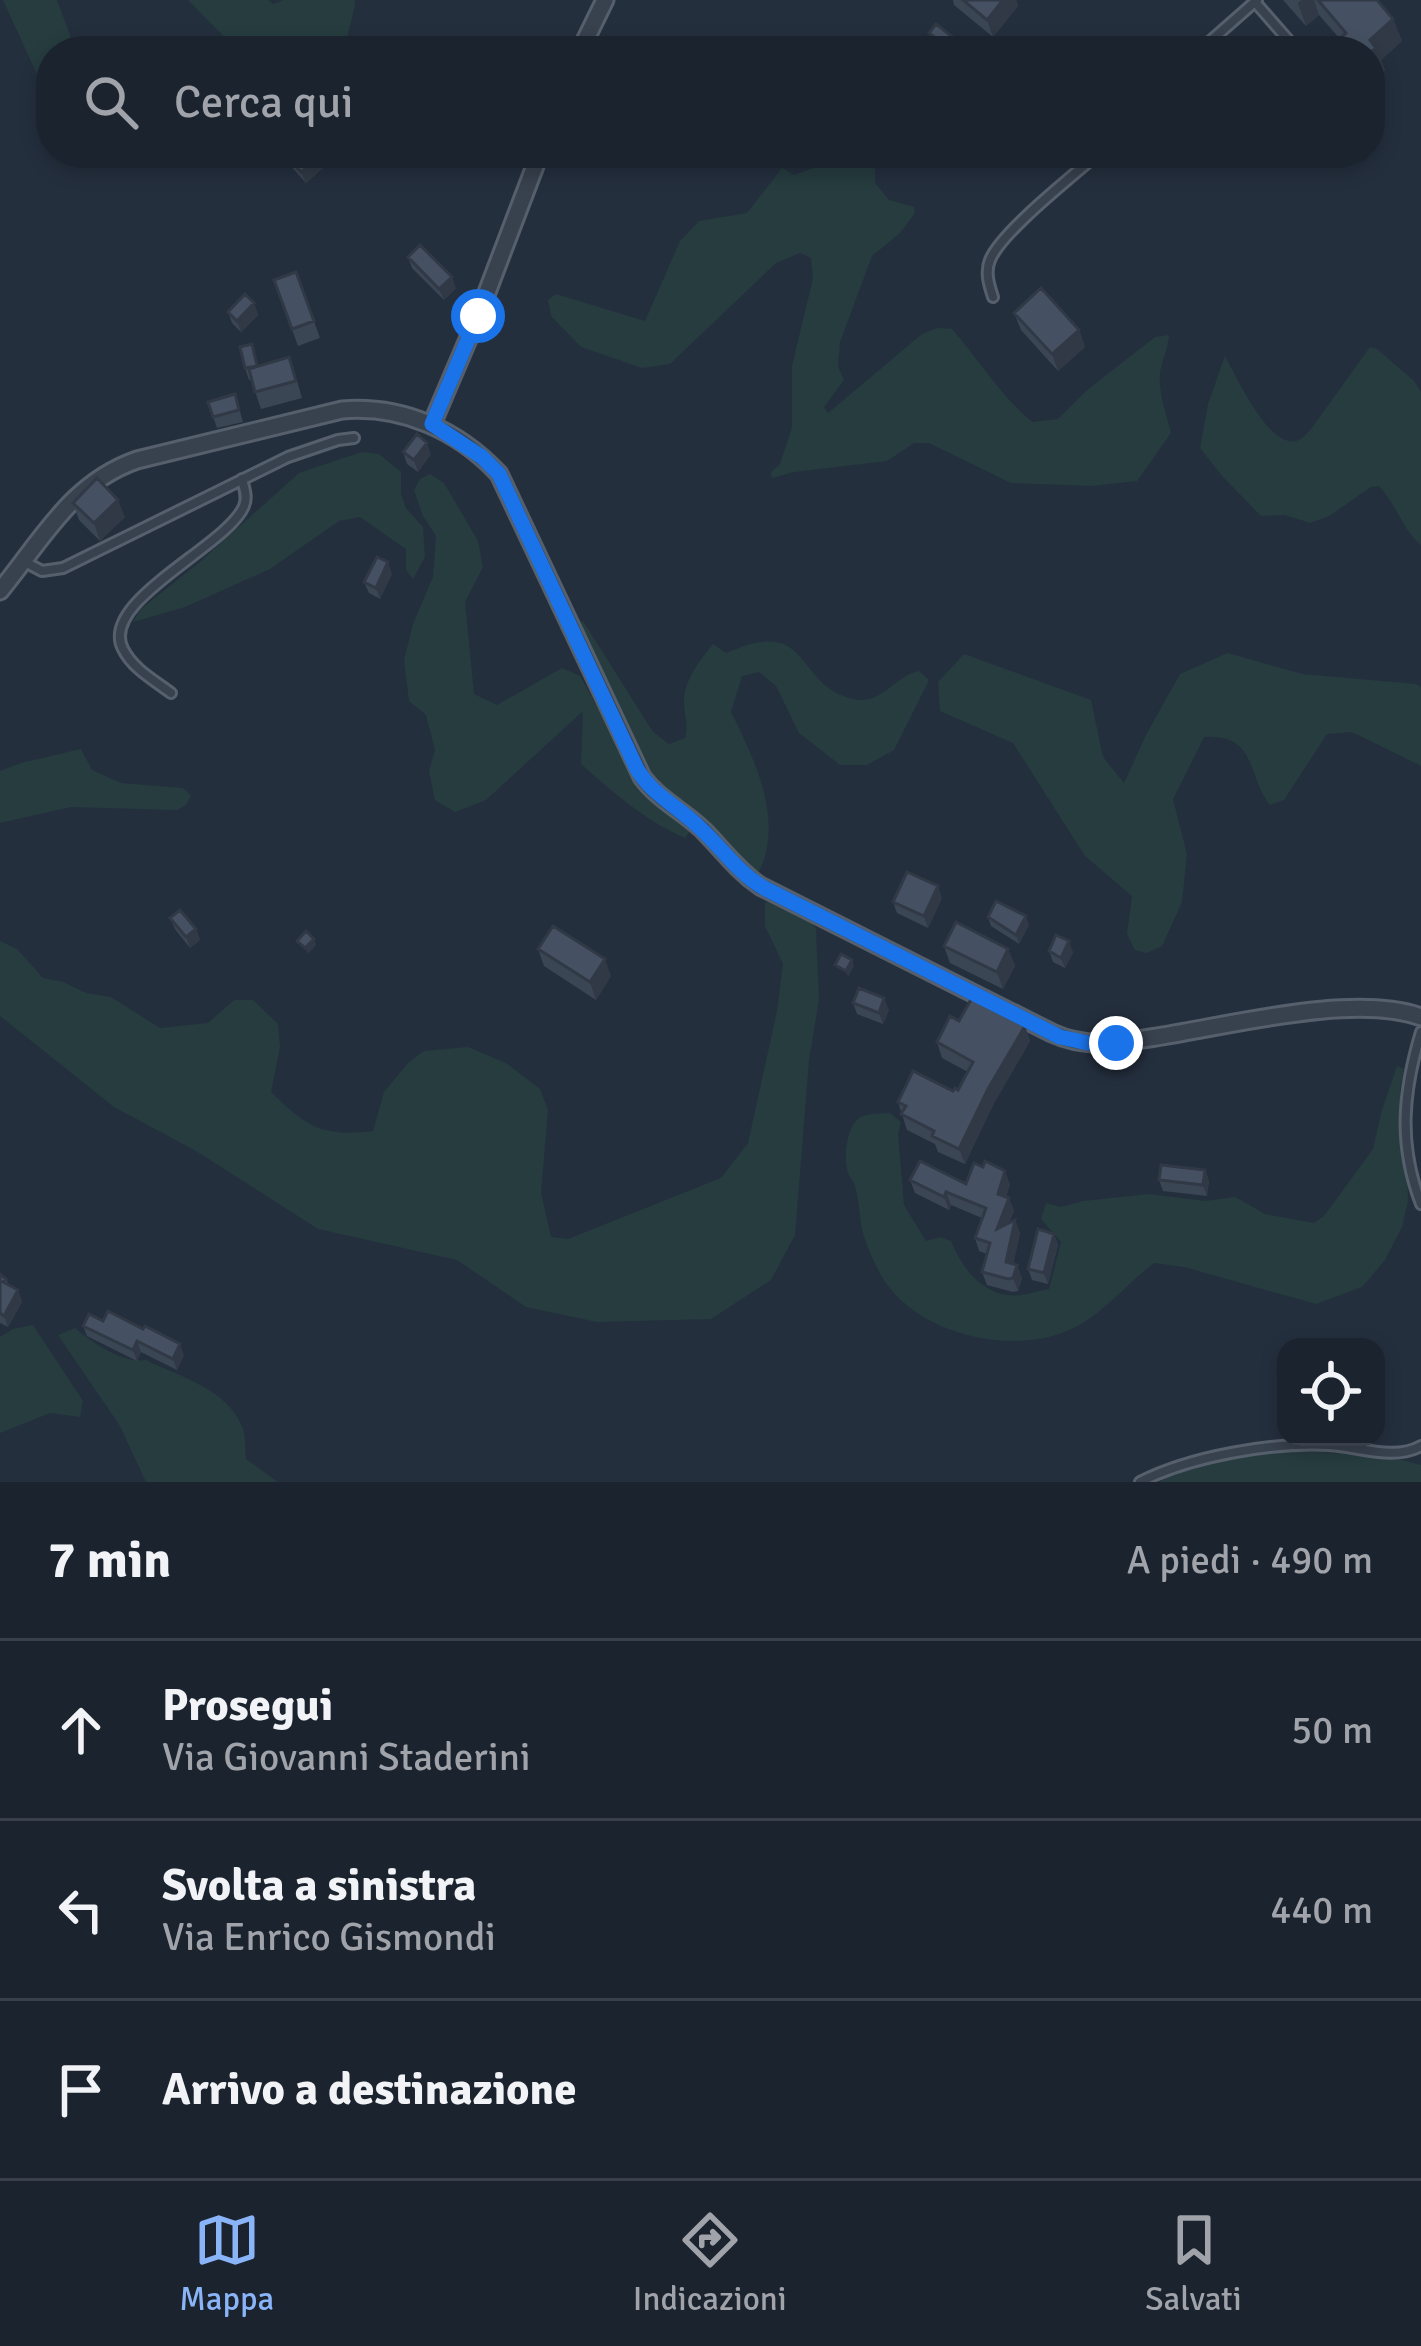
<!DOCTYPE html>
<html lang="it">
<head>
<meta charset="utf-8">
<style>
  :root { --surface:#1b232e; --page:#242b36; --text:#f1f3f6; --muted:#a0a4aa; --line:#39404a; --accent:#8ab4f8 }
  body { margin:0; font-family:Signika,sans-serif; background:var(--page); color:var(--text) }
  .controls { position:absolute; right:36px; bottom:36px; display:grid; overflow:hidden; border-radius:24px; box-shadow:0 6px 18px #0003 }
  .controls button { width:108px; height:108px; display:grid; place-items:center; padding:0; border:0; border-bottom:3px solid var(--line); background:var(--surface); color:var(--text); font:60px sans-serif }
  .stop { position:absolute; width:36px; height:36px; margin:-27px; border:9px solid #1a73e8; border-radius:50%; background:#fff }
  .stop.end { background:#1a73e8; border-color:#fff; box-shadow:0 3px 12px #0008 }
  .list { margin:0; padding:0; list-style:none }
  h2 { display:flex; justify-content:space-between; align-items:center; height:156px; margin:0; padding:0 48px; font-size:51px }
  h2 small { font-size:39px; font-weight:400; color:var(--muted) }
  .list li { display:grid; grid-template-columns:78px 1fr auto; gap:36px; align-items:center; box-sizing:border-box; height:180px; padding:0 48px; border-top:3px solid var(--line) }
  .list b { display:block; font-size:45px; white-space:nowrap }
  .list p { margin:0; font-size:39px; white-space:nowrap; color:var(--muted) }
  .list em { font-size:39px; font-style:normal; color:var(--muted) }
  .icon { flex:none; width:66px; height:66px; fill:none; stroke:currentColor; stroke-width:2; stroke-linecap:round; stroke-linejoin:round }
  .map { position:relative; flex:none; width:1421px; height:1482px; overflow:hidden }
  .search { position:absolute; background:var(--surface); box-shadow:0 6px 18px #0003; left:36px; right:36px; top:36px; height:132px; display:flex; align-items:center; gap:30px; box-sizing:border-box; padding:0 42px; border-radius:48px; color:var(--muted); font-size:45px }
  .sheet { height:696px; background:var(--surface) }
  nav { display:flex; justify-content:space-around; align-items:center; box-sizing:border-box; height:168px; border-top:3px solid var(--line); background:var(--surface); font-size:33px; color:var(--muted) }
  nav a { display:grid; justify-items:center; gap:6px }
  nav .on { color:var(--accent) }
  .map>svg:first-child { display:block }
  .green { fill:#263c3f }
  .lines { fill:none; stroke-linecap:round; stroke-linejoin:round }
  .lane-casing { stroke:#565f6c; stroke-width:14 }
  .street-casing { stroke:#565f6c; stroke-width:21 }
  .lane { stroke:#38414e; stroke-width:8 }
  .street { stroke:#38414e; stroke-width:15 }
  .wall { fill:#3b4654 }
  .shaded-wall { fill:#303945 }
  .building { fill:#455162; stroke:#303945; stroke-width:3 }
  .route { stroke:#1a73e8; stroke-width:15 }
</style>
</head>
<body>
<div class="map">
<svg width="1421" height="1482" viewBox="0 0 1421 1482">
  <rect width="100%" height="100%" fill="#242f3e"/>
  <path class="green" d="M3 0H57L76 51H51V105Z
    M188 0H268L273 4 284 0H355V5L344 51H238Z
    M841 158 860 160 875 169V183L889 200 914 207 915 213 900 233 872 256 840 342 838 366 844 380 824 407 828 413 922 334 937 328 952 329C979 360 1001 396 1032 422L1058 419 1086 391 1155 337 1169 335C1168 347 1165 353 1162 364 1155 385 1166 412 1171 433L1137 481 1091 486 1011 483 929 443H914L887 461 794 472 772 478 771 472 780 464 792 427V366L813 278 811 258 800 253 776 263 670 364 642 368 581 347 551 316 548 300 556 294 645 321 680 241 699 221 747 213 782 168 794 175Z
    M1370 347 1377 349 1414 381 1421 392V545C1404 532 1396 504 1379 486L1371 487 1329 516 1310 523 1285 515 1261 516 1222 476 1200 448 1208 404 1225 356C1236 376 1268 447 1296 441 1303 439 1306 434 1311 429Z
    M362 452 379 454 401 472V494L406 508 423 527 425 557 413 579 406 570V549L360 517 339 521 270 569 185 607 133 622 141 609 201 561 299 473Z
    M430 474 444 483 478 541 483 567 465 602 474 694 497 705 562 668 580 676 647 797 691 830 685 838C644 820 614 793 581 764L583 711 486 800 455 812 435 800 429 771 435 750 426 715 409 701 404 660 413 624 433 577 436 536 423 516 414 490 420 479Z
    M583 621 653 732 669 744 685 738C689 723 683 712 684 698 686 677 701 659 713 644L726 653C813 614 793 685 853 699 882 706 894 676 919 671L929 680 894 750 867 765H840L799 733 776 686 759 672 742 676 731 712C755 760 785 821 758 874L661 789 644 770 575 624Z
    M1228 653 1302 674 1416 684 1421 687V766L1352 732 1327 734 1284 800 1270 805C1246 775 1258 734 1204 737L1173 799 1187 854 1182 902 1162 946 1147 953 1135 950 1127 934 1132 896 1085 856 1013 743 940 711 938 682 964 654 1091 700 1103 757 1124 783 1147 733 1180 674Z
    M81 749 92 770 121 783 183 788 191 796 186 805 177 810 71 807 0 823V771L21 763Z
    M776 899 808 915 816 929 819 999 809 1061 795 1235 771 1280 711 1319 597 1322 526 1307 457 1260 318 1229 196 1151 114 1107 0 1016V941L17 949 43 978 63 982 86 993 111 997 160 1028 208 1023 234 1000H253L278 1024 280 1047 271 1092C307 1127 321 1137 373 1131L384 1092 408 1063 424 1051 468 1047 506 1063 540 1089 548 1110 541 1193 551 1237 568 1239 721 1178 748 1143 777 1011 783 964 765 926V903Z
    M1397 1066 1404 1069 1400 1090V1135L1407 1173 1408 1201 1402 1227 1385 1260 1362 1287 1316 1304 1184 1267 1154 1263C1122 1287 1099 1321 1059 1334 1002 1353 917 1332 884 1280 875 1266 866 1245 862 1229 859 1214 859 1197 854 1183 852 1180 850 1178 849 1175 843 1162 846 1133 855 1122 862 1112 880 1114 890 1113L901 1122 898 1134 904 1205 926 1241 941 1237 951 1241C961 1266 980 1292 1008 1295 1021 1297 1037 1291 1049 1289L1061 1242 1041 1219 1046 1203 1061 1207 1083 1201 1149 1194 1205 1201 1235 1197 1265 1214 1314 1223 1324 1216 1373 1149 1382 1110Z
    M33 1325 83 1401 80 1417 50 1413 0 1433V1337L13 1329Z
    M75 1328C92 1343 124 1364 146 1360 180 1377 229 1389 243 1429 246 1438 245 1449 246 1459L278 1482H146L120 1426 58 1335Z
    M1338 1451 1383 1455 1421 1465V1482H1159L1171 1476 1249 1452Z"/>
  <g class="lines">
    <g class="lane-casing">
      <path id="lane" d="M1255 2 1298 51
        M1199 51 1257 0
        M993 297C989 285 985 272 990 260 1001 232 1074 175 1099 153
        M25 562 42 571 63 568 288 457 338 440 354 438
        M171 693C154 680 133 669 123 649 98 601 228 546 244 506 248 497 244 488 242 479
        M1421 1032C1403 1092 1398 1144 1421 1204
        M1140 1482C1191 1456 1273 1442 1330 1445 1360 1447 1394 1461 1421 1446"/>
    </g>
    <g class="street-casing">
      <path id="street" d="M580 51 605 0
        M432 424 478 316 540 153
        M0 591C42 540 71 483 137 460L342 410C402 405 458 430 499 474L642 777C658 799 683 811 703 830 722 849 737 870 760 886L1052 1033C1088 1050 1124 1042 1162 1036 1232 1025 1355 993 1421 1017"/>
    </g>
    <use href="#lane" class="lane"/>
    <use href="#street" class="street"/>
  </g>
  <path class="wall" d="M953 0H1016L1018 6 993 37 954 5Z
    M1283 0H1377L1393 19 1402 41 1381 60 1385 70 1370 83V51H1340L1336 42 1340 39 1319 15 1306 26Z
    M929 33 958 49 957 51H941L933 45Z
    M279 153H318L324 167 306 183Z
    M408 257 456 288 444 300 412 268Z
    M296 272 320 338 298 346 274 280Z
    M254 303 258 315 241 332 232 323 228 312Z
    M1014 313 1079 330 1085 347 1058 371 1021 330Z
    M252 344 258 366 295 374 302 398 261 409 251 379 249 380 245 368Z
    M235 394 243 422 217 428 208 402Z
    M403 452 431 454 418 472 407 464Z
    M73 503 125 517 100 541 79 520Z
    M392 574 380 599 369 593 364 582Z
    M942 898 928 928 897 913 893 902Z
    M988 917 1029 925 1019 944 991 926Z
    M170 918 196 929 200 940 190 948 175 929Z
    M944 946 1008 949 1015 966 1003 989 950 963Z
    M538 949 611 976 596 1000 544 966Z
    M1049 951 1073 952 1065 968 1053 962Z
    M853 1003 889 1010 883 1024 857 1014Z
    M985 1006 1025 1026 1030 1041 993 1105 965 1164 938 1152 935 1144 907 1130 898 1102 958 1090 968 1072 942 1058 937 1042 959 1021Z
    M1205 1170 1209 1181 1207 1196 1163 1191 1159 1180Z
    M910 1180 966 1184H1010L1006 1197 1009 1198 1014 1211 1009 1223 1020 1233 1013 1264 1022 1278 1018 1291 1013 1292 987 1285 982 1272 987 1254 979 1251 975 1238 982 1218 951 1205 949 1210 915 1193Z
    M1054 1234 1058 1245 1048 1284 1032 1280 1028 1269Z
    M0 1274 6 1279 9 1285 18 1290 22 1302 8 1327 0 1323Z
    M83 1326 184 1355 177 1370 141 1352 137 1361 87 1336Z"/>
  <path class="shaded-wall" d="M1003 0H1016L1018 6 993 37 987 20Z
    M1302 0H1314L1319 15 1306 26 1298 3Z
    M1393 19 1402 41 1381 60 1385 70 1370 83V40Z
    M954 38 958 49 957 51H948L947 47Z
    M320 155 324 167 306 183 301 172Z
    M452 277 456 288 444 300 439 289Z
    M254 303 258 315 241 332 237 321Z
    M1079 330 1085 347 1058 371 1052 354Z
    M427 443 431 454 418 472 414 460Z
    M118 500 125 517 100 541 94 523Z
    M388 562 392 574 380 599 376 588Z
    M938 886 942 898 928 928 924 916Z
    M1026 916 1029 925 1019 944 1016 935Z
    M196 929 200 940 190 948 186 937Z
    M314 939 316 945 308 954 305 948Z
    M1069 941 1073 952 1065 968 1061 958Z
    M1008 949 1015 966 1003 989 997 972Z
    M605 959 611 976 596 1000 590 982Z
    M852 960 854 966 848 977 846 971Z
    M884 998 889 1010 883 1024 879 1013Z
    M1025 1026 1030 1041 993 1105 965 1164 959 1149 988 1089Z
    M1205 1170 1209 1181 1207 1196 1203 1185Z
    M1005 1171 1010 1184 1002 1207 998 1194Z
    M946 1192 951 1205 949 1210 944 1197Z
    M1009 1198 1014 1211 1002 1242 997 1229Z
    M1015 1220 1020 1233 1011 1275 1006 1262Z
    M1054 1234 1058 1245 1048 1284 1044 1273Z
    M1017 1265 1022 1278 1018 1291 1013 1278Z
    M18 1290 22 1302 8 1327 4 1316Z
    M137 1341 141 1352 137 1361 133 1350Z
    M180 1344 184 1355 177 1370 173 1359Z"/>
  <path class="building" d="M963 0H1003L987 20Z
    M1318 0H1377L1393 19 1370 40 1376 48 1370 53V51H1345L1336 42 1346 33Z
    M936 24 954 38 947 47 929 33Z
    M285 153H318L320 155 301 172Z
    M420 245 452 277 439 289 408 257Z
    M296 272 314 321 292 329 274 280Z
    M1041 288 1079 330 1052 354 1014 313Z
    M245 294 254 303 237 321 228 312Z
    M252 344 257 366 245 368 240 347Z
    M289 357 296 381 255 392 249 369Z
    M235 394 239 410 213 417 208 402Z
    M417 434 427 443 414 460 403 452Z
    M97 478 118 500 94 523 73 503Z
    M377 557 388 562 376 588 364 582Z
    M907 872 938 886 924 916 893 902Z
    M996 901 1026 916 1016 935 988 917Z
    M180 910 196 929 186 937 170 918Z
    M956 922 1008 949 997 972 944 946Z
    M553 926 605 959 590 982 538 949Z
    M306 931 314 939 305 948 297 941Z
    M1056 935 1069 941 1061 958 1049 951Z
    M841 954 852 960 846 971 835 965Z
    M859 988 884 998 879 1013 853 1003Z
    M973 996 983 1001 981 1004 1025 1026 988 1089 959 1149 932 1136 934 1131 901 1114 906 1106 898 1102 913 1071 953 1091 955 1088 958 1090 973 1062 937 1042 950 1016 959 1021Z
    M920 1161 966 1184 974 1163 983 1167 985 1161 1005 1171 998 1194 1009 1198 997 1229 1015 1220 1006 1262 1017 1265 1013 1278 1008 1279 982 1272 990 1243 975 1238 986 1208 946 1192 944 1197 910 1180Z
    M1161 1165 1205 1170 1203 1185 1159 1180Z
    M1038 1229 1054 1234 1044 1273 1028 1269Z
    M0 1274 6 1279 3 1282 18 1290 4 1316 0 1313Z
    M108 1311 143 1329 145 1326 180 1344 173 1359 137 1341 133 1350 83 1326 89 1314 103 1321Z"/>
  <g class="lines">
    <path class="route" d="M478 316 432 424 482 457 499 474 637 769C652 795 679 807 700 828 722 848 737 872 764 888L1060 1037 1088 1043H1116"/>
  </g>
</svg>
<div class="controls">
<button><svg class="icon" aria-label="locate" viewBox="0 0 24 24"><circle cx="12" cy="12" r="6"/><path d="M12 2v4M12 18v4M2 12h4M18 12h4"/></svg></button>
</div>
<div class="stop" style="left:478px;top:316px"></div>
<div class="stop end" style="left:1116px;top:1043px"></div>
<div class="search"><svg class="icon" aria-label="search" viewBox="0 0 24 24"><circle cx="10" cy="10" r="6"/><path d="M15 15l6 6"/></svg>Cerca qui</div>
</div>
<section class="sheet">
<h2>7 min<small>A piedi · 490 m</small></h2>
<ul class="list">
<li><svg class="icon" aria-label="ahead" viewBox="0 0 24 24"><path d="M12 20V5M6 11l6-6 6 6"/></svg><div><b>Prosegui</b><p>Via Giovanni Staderini</p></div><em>50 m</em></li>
<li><svg class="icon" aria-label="left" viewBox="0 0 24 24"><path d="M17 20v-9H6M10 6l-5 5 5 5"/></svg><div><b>Svolta a sinistra</b><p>Via Enrico Gismondi</p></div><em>440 m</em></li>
<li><svg class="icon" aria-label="arrive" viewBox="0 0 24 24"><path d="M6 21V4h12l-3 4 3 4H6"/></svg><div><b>Arrivo a destinazione</b></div></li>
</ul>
</section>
<nav>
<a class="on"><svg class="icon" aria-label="map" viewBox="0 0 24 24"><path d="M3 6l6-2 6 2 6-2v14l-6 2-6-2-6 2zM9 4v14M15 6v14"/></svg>Mappa</a>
<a><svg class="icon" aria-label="directions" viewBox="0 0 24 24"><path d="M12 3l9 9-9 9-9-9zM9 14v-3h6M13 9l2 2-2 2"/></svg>Indicazioni</a>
<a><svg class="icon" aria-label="saved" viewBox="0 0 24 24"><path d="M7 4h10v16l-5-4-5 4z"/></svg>Salvati</a>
</nav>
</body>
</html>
